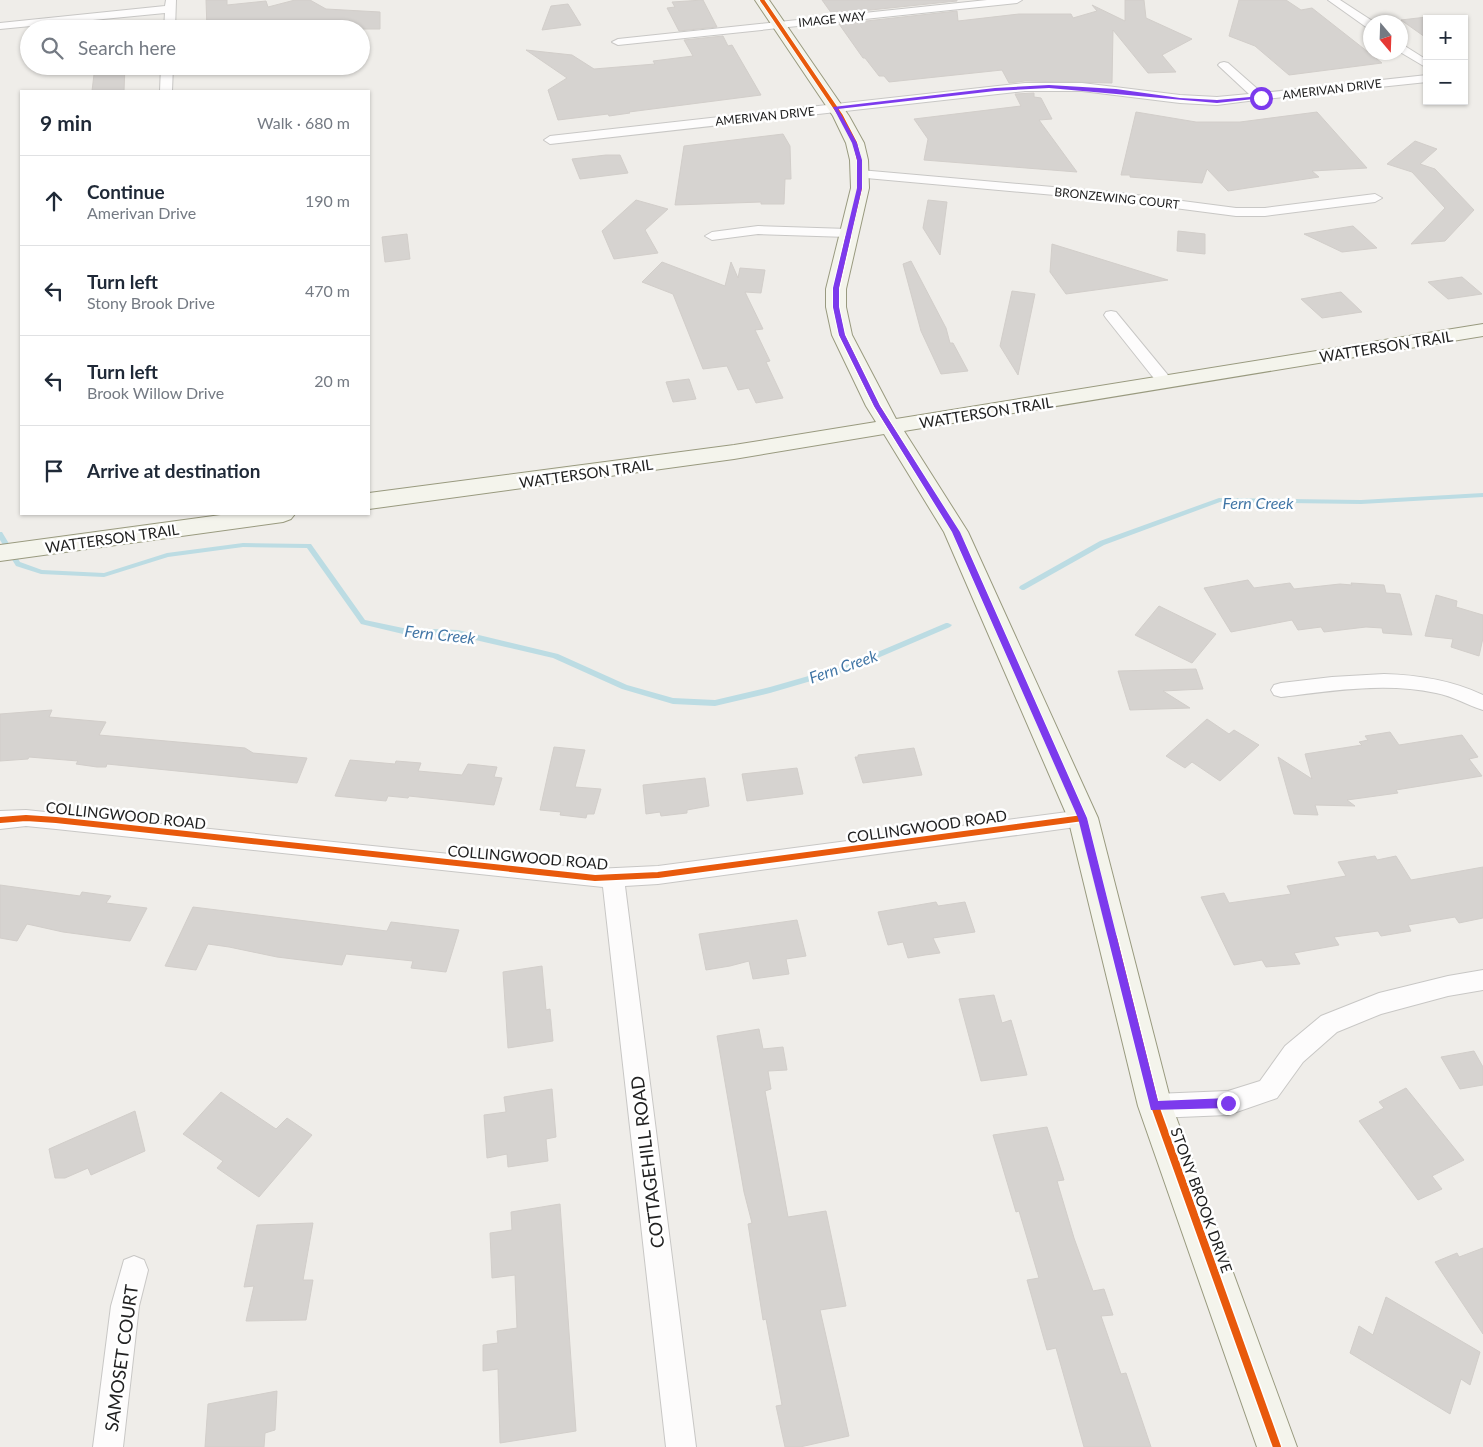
<!DOCTYPE html>
<html lang="en">
<head>
<meta charset="utf-8">
<style>
  :root { --surface:#fff; --page:#f6f6f7; --text:#1f2937; --muted:#747a83; --line:#e0e1e3 }
  body { margin:0; font-family:Lato,sans-serif; background:var(--page); color:var(--text) }
  .controls { position:absolute; right:15px; top:15px; display:grid; overflow:hidden; border-radius:0px; box-shadow:0 1px 4px #0004 }
  .controls button { width:45px; height:45px; display:grid; place-items:center; padding:0; border:0; border-bottom:1px solid var(--line); background:var(--surface); color:var(--text); font:25px sans-serif }
  .compass { position:absolute; left:1363px; top:15px; width:45px; height:45px; border-radius:50%; background:var(--surface); box-shadow:0 1px 4px #0004; rotate:161deg }
  .stop { position:absolute; width:15px; height:15px; margin:-11px; border:4px solid #7c3aed; border-radius:50%; background:#fff }
  .stop.end { background:#7c3aed; border-color:#fff; box-shadow:0 1px 5px #0008 }
  .list { margin:0; padding:0; list-style:none }
  h2 { display:flex; justify-content:space-between; align-items:center; height:65px; margin:0; padding:0 20px; font-size:21px }
  h2 small { font-size:16px; font-weight:400; color:var(--muted) }
  .list li { display:grid; grid-template-columns:32px 1fr auto; gap:15px; align-items:center; box-sizing:border-box; height:90px; padding:0 20px; border-top:1px solid var(--line) }
  .list b { display:block; font-size:19px; white-space:nowrap }
  .list p { margin:0; font-size:16px; white-space:nowrap; color:var(--muted) }
  .list em { font-size:16px; font-style:normal; color:var(--muted) }
  .icon { flex:none; width:28px; height:28px; fill:none; stroke:currentColor; stroke-width:2; stroke-linecap:round; stroke-linejoin:round }
  .map { position:relative; flex:none; width:1483px; height:1447px; overflow:hidden }
  .search { position:absolute; background:var(--surface); box-shadow:0 1px 4px #0004; left:20px; top:20px; width:350px; height:55px; display:flex; align-items:center; gap:12px; box-sizing:border-box; padding:0 18px; border-radius:28px; color:var(--muted); font-size:19px }
  .panel { position:absolute; background:var(--surface); box-shadow:0 1px 4px #0004; left:20px; top:90px; width:350px; height:425px; border-radius:0px }
  .map>svg:first-child { display:block }
  .lines { fill:none; stroke-linecap:round; stroke-linejoin:round }
  .stream { fill:#bcdce3; fill-rule:evenodd }
  .building { fill:#d6d3d0; stroke:#d2ceca }
  .street-casing { stroke:#c8c7c5; stroke-width:2 }
  .secondary-casing { stroke:#999a7f; stroke-width:2 }
  .street { fill:#fdfcfc; fill-rule:evenodd }
  .secondary { fill:#f4f4ec; fill-rule:evenodd }
  .cycleway-far3-casing { stroke:#fff; stroke-width:5.5 }
  .cycleway-far2-casing { stroke:#fff; stroke-width:8 }
  .cycleway-far1-casing { stroke:#fff; stroke-width:9 }
  .cycleway-casing { stroke:#fff; stroke-width:11 }
  .cycleway-far3 { stroke:#e8590c; stroke-width:4 }
  .cycleway-far2 { stroke:#e8590c; stroke-width:5 }
  .cycleway-far1 { stroke:#e8590c; stroke-width:6 }
  .cycleway { stroke:#e8590c; stroke-width:8 }
  .route { fill:#7c3aed }
  .labels { text-anchor:middle; dominant-baseline:central; stroke-width:5; stroke-linejoin:round; paint-order:stroke }
  .far-street-label { font-size:12px; fill:#212121; stroke:#fff }
  .street-label { font-size:15px; fill:#212121; stroke:#fff }
  .water-label { font-size:16px; font-style:italic; fill:#4276a6; stroke:#fff }
  .near-street-label { font-size:18px; fill:#212121; stroke:#fff }
</style>
</head>
<body>
<div class="map">
<svg width="1483" height="1447" viewBox="0 0 1483 1447">
  <rect width="100%" height="100%" fill="#efede9"/>
  <g class="lines">
    <path class="stream" d="M1483 493V497L1361 504 1220 502 1104 545 1024 590H1022L1019 588 1020 586 1100 541 1219 498 1361 500Z
      M0 532H2L20 562 42 570 104 573 167 553 243 543 309 544H311L365 620 403 628 458 630 558 654 627 685 673 698 715 700 770 687 847 665 946 623H948L952 625 950 627 852 669 770 693 715 706 673 704 622 689 553 658 458 636 403 634 361 624 307 548 243 547 168 557 104 577 41 574 16 566 0 540Z"/>
  </g>
  <path class="building" d="M206 0H227V5L266 1 268 7 295 0H310L326 9 380 12V29H207Z
    M703 0 717 27 679 31 667 8 675 7 672 2Z
    M822 0H957V1L832 14Z
    M1125 0H1144L1146 18 1192 39 1162 55 1176 72 1148 73 1113 30 1112 83 1025 81 1009 83 1002 70 889 82 884 76H879L865 58H863L839 24 957 11 958 21 1019 14H1071L1073 18 1097 11 1092 5 1125 21Z
    M1239 0H1286L1301 10 1312 8 1382 63 1289 75 1255 46 1229 36Z
    M568 4 581 25 542 30 551 6Z
    M1435 16 1438 19H1427V37H1425L1401 20Z
    M723 36 728 46 732 45 761 95 629 112 630 113 609 116 608 114 558 120 548 90 567 78 526 50 572 55 594 69 655 64 653 61 693 56 684 40Z
    M95 66H125L124 91H92Z
    M1034 93V97L1041 98 1052 119 1039 120 1077 172 924 160 928 139 914 119 1021 106 1015 94Z
    M1136 112 1196 122H1240L1317 112 1367 168 1312 171 1319 177 1228 191 1207 169 1202 183 1130 177V175H1121Z
    M783 134 790 146 791 179H785L784 204H761V202L675 205 684 146Z
    M1415 141 1437 149 1420 164 1435 169 1474 210 1445 241 1411 244 1445 208 1412 172 1387 164Z
    M606 155H620L628 173 580 179 572 159Z
    M636 200 668 209 645 230 658 253 614 259 602 231Z
    M928 200 947 202 940 255 923 228Z
    M1353 226 1377 248 1342 252 1304 234Z
    M1178 231 1205 234V254L1177 251Z
    M407 234 410 259 385 262 382 237Z
    M1052 244 1078 252 1168 280 1066 294 1050 272Z
    M911 261 946 328 950 343H953L968 371 941 374 921 331 903 264Z
    M662 262 725 286 731 262 738 278 740 268 765 270 761 293 745 292 763 329 755 330 770 361 766 362 783 398 756 403 749 388 738 390 727 366 703 369 673 294 642 282Z
    M1462 277 1482 294 1448 299 1428 282Z
    M1012 291 1035 294 1018 375 1000 346Z
    M1341 292 1362 312 1322 318 1301 299Z
    M689 379 696 399 673 402 666 382Z
    M1248 580 1254 588 1290 583 1294 589 1340 584 1352 585 1351 583 1384 585 1386 593 1400 594 1412 635 1383 633 1382 628 1366 627 1324 632 1321 627 1298 630 1292 620 1231 632 1204 588Z
    M1436 595 1457 601 1456 607 1483 615V638L1479 656 1451 647 1453 639 1425 636Z
    M1159 606 1216 634 1192 663 1135 635Z
    M1196 669 1203 689 1163 691 1190 708 1130 710 1118 671Z
    M52 710 49 717 106 722 99 735 245 748 253 753 307 758 297 783 107 764 106 767H97L76 764 78 761 29 757 28 759 0 761V714Z
    M1207 719 1229 734 1234 730 1259 745 1220 781 1192 762 1185 768 1166 756Z
    M1390 732 1399 745 1462 735 1478 757 1469 759 1482 776 1396 790 1398 793 1347 800 1355 806 1315 805 1318 815 1294 814 1278 757 1312 779 1305 754 1362 745 1359 742 1368 740 1365 736Z
    M554 747 585 750 575 787 601 789 594 814H587L586 818 560 815 561 812 540 810Z
    M914 748 922 775 863 783 855 757H858V755Z
    M350 760 395 764 396 761 421 763 418 771 462 775 468 764 497 767 494 777 502 778 494 805 409 796 408 798 388 796 386 801 335 796Z
    M797 768 803 794 747 801 742 774Z
    M705 778 709 806 687 810V813L661 816 660 812 646 814 643 785Z
    M1375 856 1377 860 1396 856 1411 880 1483 867V918L1459 923 1455 917 1408 925 1411 931 1381 936 1378 931 1334 937 1339 945 1294 953 1300 964 1266 967 1262 960 1234 965 1201 897 1224 893 1229 903 1291 894 1287 886 1346 876 1338 862Z
    M0 885 80 896 82 892 111 896 106 903 147 908 130 941 63 932 27 924 17 941 0 938Z
    M936 902 938 906 965 902 975 932 933 938 940 953 925 955 908 958 903 942 888 945 878 912Z
    M193 907 387 931 391 922 459 930 446 972 411 968 413 961 346 954 342 965 277 957 229 947 208 944 196 970 165 966Z
    M797 920 806 956 786 959 789 974 753 979 749 961 730 966 706 970 699 934Z
    M542 966 546 1010 550 1009 553 1041 508 1048 503 972Z
    M994 995 1002 1023 1011 1020 1027 1075 981 1081 959 999Z
    M759 1029 763 1049 783 1047 787 1070 768 1071 771 1089 765 1091 788 1217 826 1211 846 1306 820 1310 849 1436 800 1447H785L776 1406 782 1405 766 1319 763 1320 748 1224 752 1223 744 1192 717 1036Z
    M1474 1051 1483 1067V1085L1460 1089 1441 1057Z
    M1406 1088 1464 1160 1432 1176 1442 1189 1418 1200 1359 1121 1384 1108 1379 1102Z
    M552 1089 556 1137 546 1139 548 1161 508 1167 507 1154 487 1158 484 1115 506 1112 504 1097Z
    M221 1092 276 1129 287 1118 312 1135 259 1197 217 1168 223 1161 183 1134Z
    M135 1111 145 1151 91 1175 88 1168 65 1178H55L49 1149Z
    M1047 1127 1064 1180 1057 1181 1074 1238 1093 1291 1104 1289 1113 1315 1101 1316 1121 1374 1126 1373 1151 1447H1084L1056 1348 1047 1350 1027 1280 1039 1278 1019 1211 1016 1212 993 1135Z
    M560 1204 576 1431 500 1443 498 1369 483 1371V1345L498 1343 497 1331 517 1328 515 1275 492 1278 490 1233 512 1230 511 1212Z
    M313 1223 303 1280H313L306 1320 246 1321 254 1286 244 1287 257 1225Z
    M1483 1248V1334L1435 1262 1457 1253 1459 1257Z
    M1386 1297 1480 1352 1470 1385 1461 1379 1450 1414 1350 1353 1359 1326 1373 1335Z
    M277 1391 275 1430 265 1433 264 1447H205L208 1404Z"/>
  <g class="lines">
    <g class="street-casing">
      <path id="street" d="M166 0H176L175 29H164L165 13 0 29V23L165 6Z
        M987 0H1022L1017 3 618 45 612 42 618 39Z
        M1328 0H1340L1374 22H1370V28L1366 27Z
        M1400 43 1427 60V68L1400 52Z
        M1224 62 1228 63 1262 93 1427 75V82L1266 99 1261 102 1256 100 1217 105 1180 103 1082 91H1025L550 144 544 140 550 136 1025 83H1082L1180 95 1217 97 1249 94 1220 67 1218 65 1220 63Z
        M161 66H173L172 91H160Z
        M860 170 1121 193 1236 208H1265L1375 194 1382 198 1375 202 1265 216H1236L1121 201 855 177 854 174Z
        M758 226 848 229 855 233 848 237 758 234 712 240 705 236 712 232Z
        M1111 311 1116 312 1172 380 1174 383 1172 386H1160L1106 318 1104 315 1106 312Z
        M1384 674C1419 675 1451 680 1483 695V710C1467 705 1453 696 1436 693 1385 682 1332 691 1281 697L1274 695 1271 690 1274 685 1281 683 1332 677Z
        M26 810 595 869 658 866 1083 810 1091 812 1094 818 1091 824 1083 826 658 884 625 886 696 1447H666L603 887 56 829 26 826 0 829V811Z
        M1483 970V990L1448 996 1381 1014 1337 1032 1303 1062 1277 1098 1228 1115 1155 1118 1146 1114 1143 1106 1146 1098 1155 1094 1228 1091 1260 1081 1285 1046 1321 1016 1379 993 1448 976Z
        M134 1256 144 1260 148 1270 139 1306 123 1447H93L111 1306 124 1260Z"/>
    </g>
    <g class="secondary-casing">
      <path id="secondary" d="M755 0H769L849 116 864 143 868 160 869 188 846 289V307L852 335 896 419 1483 324V336L904 431 968 532 1098 818 1172 1106 1297 1447H1257L1138 1106 1068 818 944 532 884 434 734 459 369 509V493L734 445 876 422 866 406 832 335 826 307V289L851 188 850 160 846 143 833 116Z
        M228 514H295L291 519 283 522 0 561V545Z"/>
    </g>
    <use href="#street" class="street"/>
    <use href="#secondary" class="secondary"/>
    <g class="cycleway-far3-casing">
      <path id="cycleway-far3" d="M762 0 841 116 855 143 859 160 860 188 848 238"/>
    </g>
    <g class="cycleway-far2-casing">
      <path id="cycleway-far2" d="M848 237 836 289V307L842 335 877 406 956 532 961 544"/>
    </g>
    <g class="cycleway-far1-casing">
      <path id="cycleway-far1" d="M961 543 1083 818 1113 939
        M0 820 26 818 56 820 595 878 658 875 1083 818"/>
    </g>
    <g class="cycleway-casing">
      <path id="cycleway" d="M1113 938 1155 1106 1277 1447"/>
    </g>
    <use href="#cycleway-far3" class="cycleway-far3"/>
    <use href="#cycleway-far2" class="cycleway-far2"/>
    <use href="#cycleway-far1" class="cycleway-far1"/>
    <use href="#cycleway" class="cycleway"/>
  </g>
  <path class="route" d="M1049 85 1116 89 1180 98 1217 100 1261 96 1263 98 1217 103 1049 88 995 91 838 109 857 143 862 160V188L839 288V307L845 335 880 406 960 532 1087 818 1158 1101 1228 1098 1233 1103 1228 1108 1151 1110 1078 818 952 532 874 406 839 335 833 307V288L857 188V160L852 143 833 107 995 88Z"/>
  <g class="labels">
    <g class="far-street-label">
      <text transform="translate(832 19) rotate(-6)">IMAGE WAY</text>
      <text transform="translate(1332 89) rotate(-7)">AMERIVAN DRIVE</text>
      <text transform="translate(765 116) rotate(-6)">AMERIVAN DRIVE</text>
      <text transform="translate(1117 198) rotate(6)">BRONZEWING COURT</text>
    </g>
    <g class="street-label">
      <text transform="translate(1386 346) rotate(-9)">WATTERSON TRAIL</text>
      <text transform="translate(986 412) rotate(-9)">WATTERSON TRAIL</text>
      <text transform="translate(586 473) rotate(-8)">WATTERSON TRAIL</text>
      <text transform="translate(112 538) rotate(-8)">WATTERSON TRAIL</text>
      <text transform="translate(126 815) rotate(6)">COLLINGWOOD ROAD</text>
      <text transform="translate(927 826) rotate(-8)">COLLINGWOOD ROAD</text>
      <text transform="translate(528 857) rotate(5)">COLLINGWOOD ROAD</text>
      <text transform="translate(1202 1200) rotate(70)">STONY BROOK DRIVE</text>
    </g>
    <g class="water-label">
      <text x="1258" y="502">Fern Creek</text>
      <text transform="translate(440 634) rotate(6)">Fern Creek</text>
      <text transform="translate(843 666) rotate(-19)">Fern Creek</text>
    </g>
    <g class="near-street-label">
      <text transform="translate(647 1162) rotate(-97)">COTTAGEHILL ROAD</text>
      <text transform="translate(121 1358) rotate(-82)">SAMOSET COURT</text>
    </g>
  </g>
</svg>
<div class="controls">
<button>+</button>
<button>−</button>
</div>
<svg class="compass" viewBox="-18 -18 36 36"><path d="M0-13l5 13h-10z" fill="#e53935"/><path d="M0 13l5-13h-10z" fill="#747a83"/></svg>
<div class="stop" style="left:1261px;top:98px"></div>
<div class="stop end" style="left:1228px;top:1103px"></div>
<div class="search"><svg class="icon" aria-label="search" viewBox="0 0 24 24"><circle cx="10" cy="10" r="6"/><path d="M15 15l6 6"/></svg>Search here</div>
<section class="panel">
<h2>9 min<small>Walk · 680 m</small></h2>
<ul class="list">
<li><svg class="icon" aria-label="ahead" viewBox="0 0 24 24"><path d="M12 20V5M6 11l6-6 6 6"/></svg><div><b>Continue</b><p>Amerivan Drive</p></div><em>190 m</em></li>
<li><svg class="icon" aria-label="left" viewBox="0 0 24 24"><path d="M17 20v-9H6M10 6l-5 5 5 5"/></svg><div><b>Turn left</b><p>Stony Brook Drive</p></div><em>470 m</em></li>
<li><svg class="icon" aria-label="left" viewBox="0 0 24 24"><path d="M17 20v-9H6M10 6l-5 5 5 5"/></svg><div><b>Turn left</b><p>Brook Willow Drive</p></div><em>20 m</em></li>
<li><svg class="icon" aria-label="arrive" viewBox="0 0 24 24"><path d="M6 21V4h12l-3 4 3 4H6"/></svg><div><b>Arrive at destination</b></div></li>
</ul>
</section>
</div>
</body>
</html>
